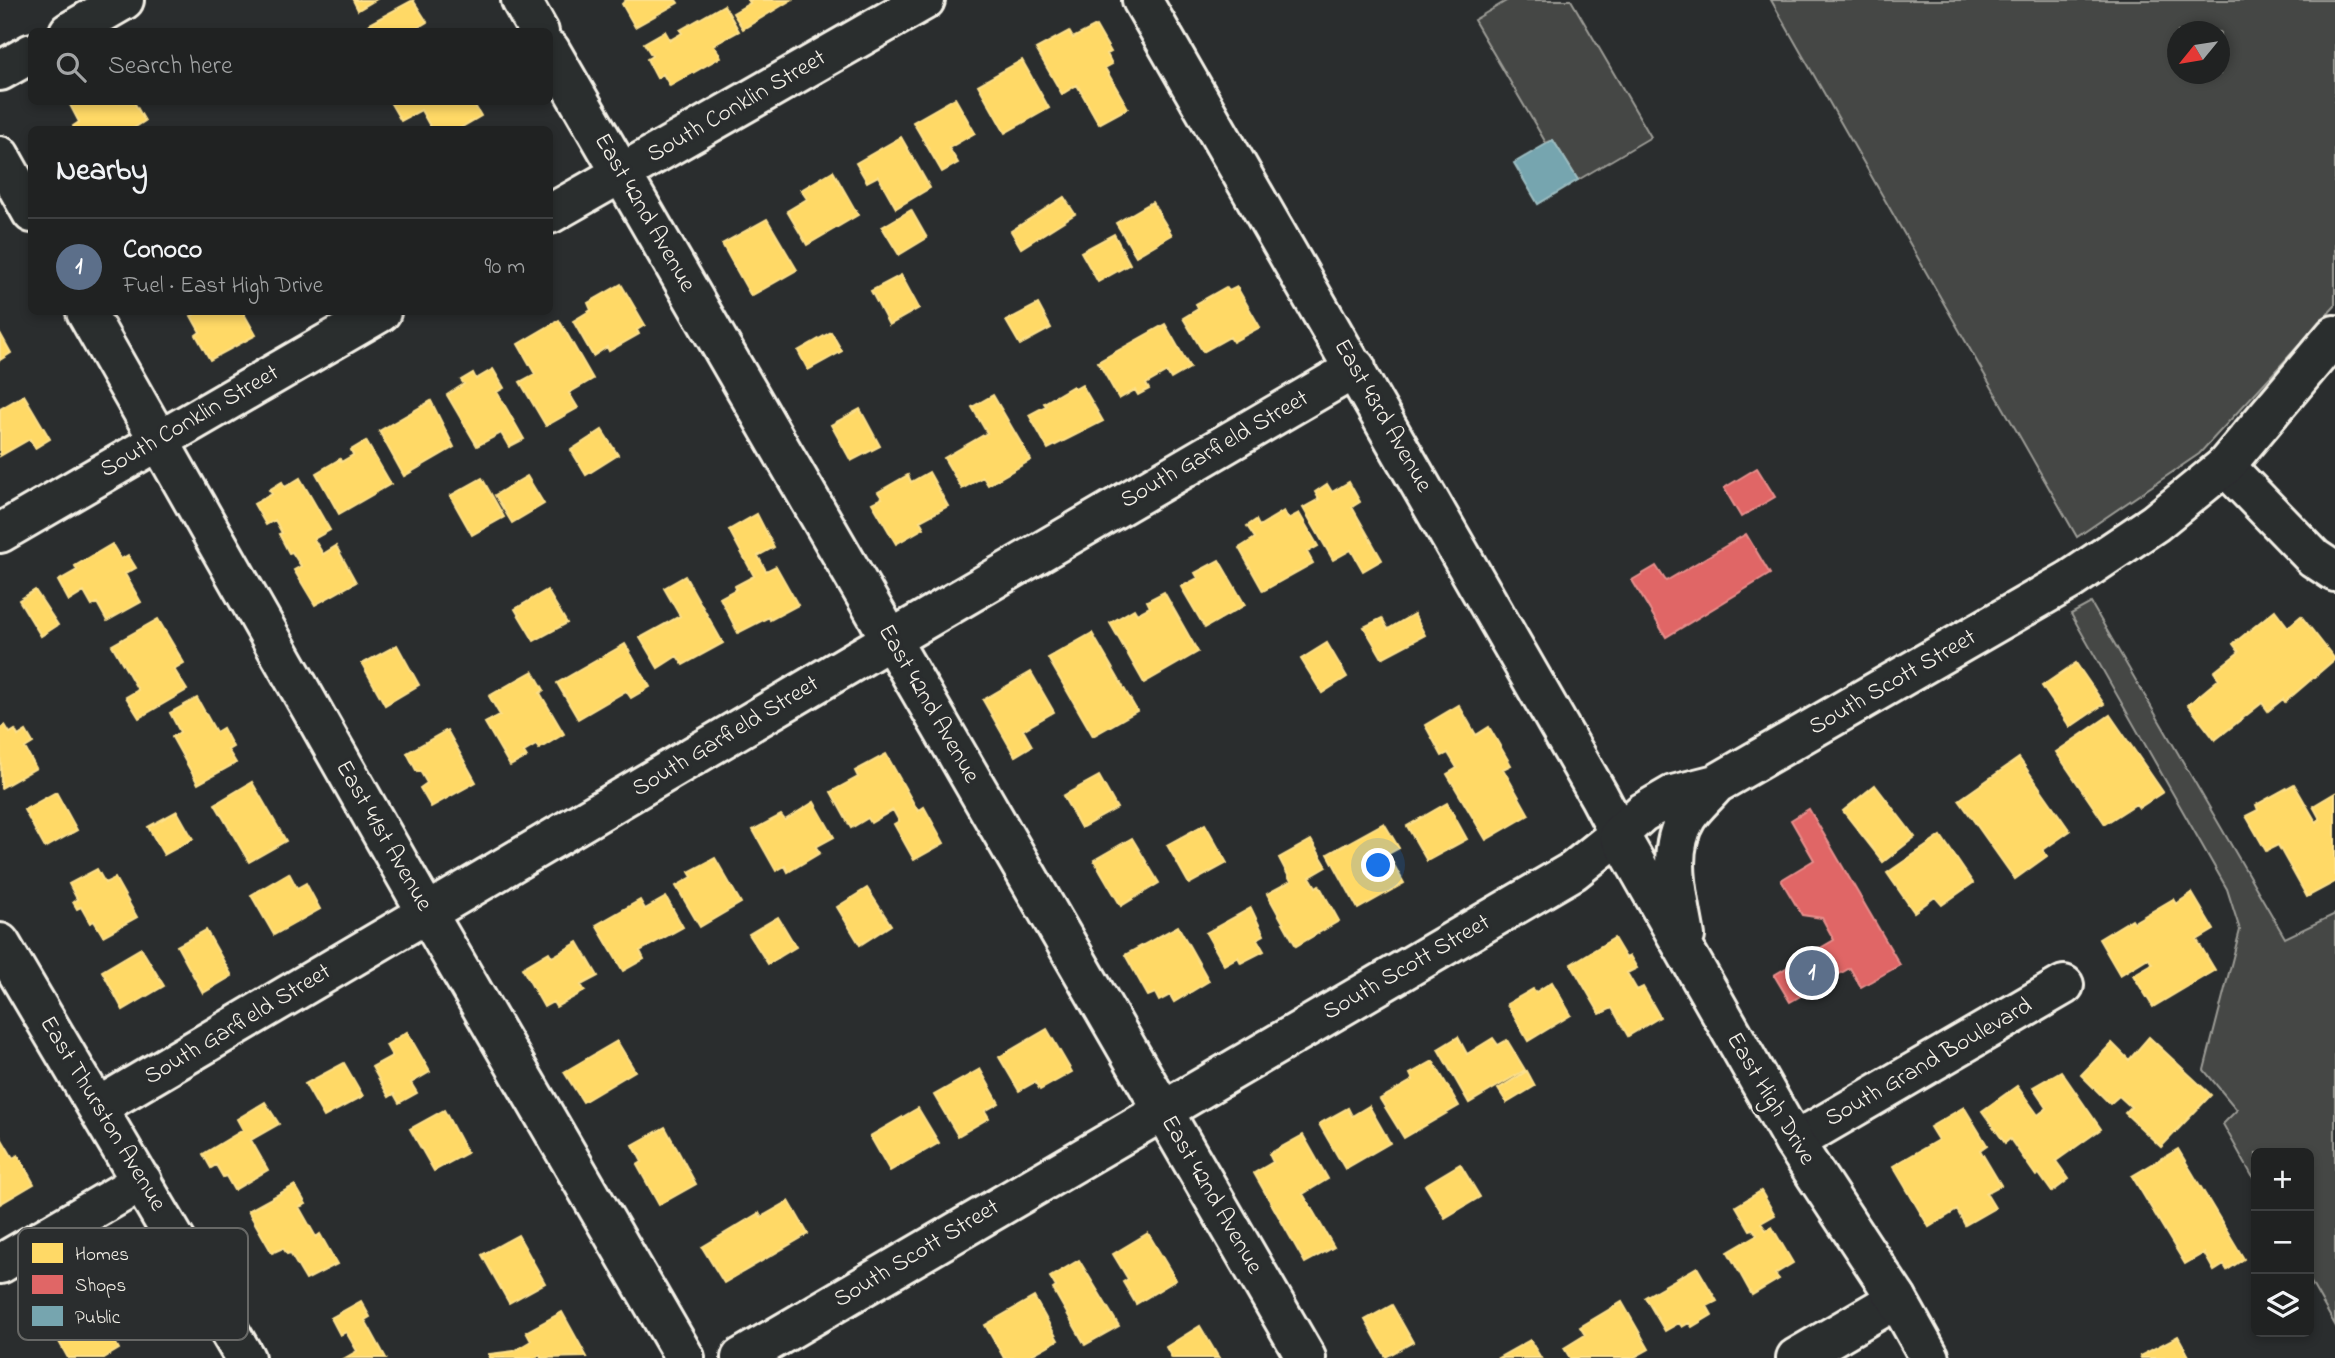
<!DOCTYPE html>
<html lang="en">
<head>
<meta charset="utf-8">
<style>
  :root { --surface:#202222; --page:#2d2f2f; --text:#f1f3f6; --muted:#a2a4a5; --line:#3d3f40; --accent:#ff9aa2 }
  body { margin:0; font-family:"Indie Flower",sans-serif; background:var(--page); color:var(--text) }
  .controls { position:absolute; right:21px; bottom:21px; display:grid; overflow:hidden; border-radius:10px; box-shadow:0 4px 10px #0003 }
  .controls button { width:63px; height:63px; display:grid; place-items:center; padding:0; border:0; border-bottom:2px solid var(--line); background:var(--surface); color:var(--text); font:35px sans-serif }
  .compass { position:absolute; left:2167px; top:21px; width:63px; height:63px; border-radius:50%; background:var(--surface); box-shadow:0 4px 10px #0003; rotate:240deg }
  .you { position:absolute; left:1379px; top:866px; width:24px; height:24px; margin:-18px; border:5px solid #fff; border-radius:50%; background:#1a73e8; box-shadow:0 0 0 10px #1a73e833 }
  .badge { display:grid; place-items:center; width:46px; height:46px; border-radius:50%; background:var(--accent); color:#fff; font-size:23px; font-weight:700 }
  .pin { position:absolute; translate:-50% -50%; border:4px solid #fff; box-shadow:0 2px 7px #0006 }
  .list { margin:0; padding:0; list-style:none }
  h2 { display:flex; justify-content:space-between; align-items:center; height:91px; margin:0; padding:0 28px; font-size:30px }
  h2 small { font-size:23px; font-weight:400; color:var(--muted) }
  .list li { display:grid; grid-template-columns:46px 1fr auto; gap:21px; align-items:center; box-sizing:border-box; height:98px; padding:0 28px; border-top:2px solid var(--line) }
  .list b { display:block; font-size:26px; white-space:nowrap }
  .list p { margin:0; font-size:23px; white-space:nowrap; color:var(--muted) }
  .list em { font-size:23px; font-style:normal; color:var(--muted) }
  .icon { flex:none; width:38px; height:38px; fill:none; stroke:currentColor; stroke-width:2; stroke-linecap:round; stroke-linejoin:round }
  .map { position:relative; flex:none; width:2335px; height:1358px; overflow:hidden }
  .search { position:absolute; background:var(--surface); box-shadow:0 4px 10px #0003; left:28px; top:28px; width:525px; height:77px; display:flex; align-items:center; gap:18px; box-sizing:border-box; padding:0 24px; border-radius:10px; color:var(--muted); font-size:26px }
  .panel { position:absolute; background:var(--surface); box-shadow:0 4px 10px #0003; left:28px; top:126px; width:525px; height:189px; border-radius:10px }
  .map>svg:first-child { display:block }
  .green { fill:#444645; stroke:#9c9c96; stroke-width:2; fill-rule:evenodd }
  .homes { fill:#ffd966; stroke:#fce08d; stroke-width:2 }
  .shops { fill:#e06666; stroke:#e6908d; stroke-width:2 }
  .public { fill:#76a5af; stroke:#9cbcc0; stroke-width:2 }
  .lines { fill:none; stroke-linecap:round; stroke-linejoin:round }
  .minor-casing { stroke:#f4f1e8; stroke-width:44 }
  .major-casing { stroke:#f4f1e8; stroke-width:44 }
  .minor { stroke:#2a2d2e; stroke-width:38 }
  .major { stroke:#2a2d2e; stroke-width:38 }
  .labels { text-anchor:middle; dominant-baseline:central; stroke-width:7; stroke-linejoin:round; paint-order:stroke }
  .street-label { font-size:24px; fill:#f4f1e8; stroke:#2a2d2e }
  .key { fill:#2a2d2e; stroke:#676866; stroke-width:2 }
  .key-label { font-size:19px; fill:#f4f1e8 }
</style>
</head>
<body>
<div class="map">
<svg width="2335" height="1358" viewBox="0 0 2335 1358">
  <rect width="100%" height="100%" fill="#2a2d2e"/>
  <filter id="ink" filterUnits="userSpaceOnUse"><feTurbulence type="fractalNoise" baseFrequency=".0143" numOctaves="2"/><feDisplacementMap in="SourceGraphic" scale="14" xChannelSelector="R" yChannelSelector="G"/><feConvolveMatrix kernelMatrix="1 2 1 2 8 2 1 2 1" color-interpolation-filters="sRGB"/></filter>
  <g filter="url(#ink)">
    <path class="green" d="M1508 0H1571L1651 137 1578 180 1553 140 1546 143 1474 20Z
      M1771 0H2335V306L2199 454 2077 537ZM2178 32H2220V74H2178Z
      M2091 603 2285 938 2335 914V1325L2309 1279V1153H2256V1183L2223 1124 2237 1110 2204 1070 2240 930 2227 889 2071 614Z"/>
    <path class="homes" d="M353 0H375L358 10Z
      M413 0 427 22 419 27 422 32H373L369 24Z
      M626 0H676L678 3 635 27 622 4Z
      M748 0H791L743 29 733 13 750 3Z
      M724 5 739 31 714 45 721 57 670 86 663 74 657 78 647 59 652 56 644 43 665 31 670 40 682 33 680 30Z
      M1096 26 1111 52 1107 54 1112 64 1105 68 1128 108 1099 124 1077 85 1062 94 1036 49 1069 31 1073 38Z
      M1022 60 1049 108 1005 133 978 85Z
      M955 98 975 133 949 148 958 163 942 172 913 122Z
      M76 102H134L145 121 131 130H75L73 126 79 122 70 105Z
      M390 102H465L467 105 473 102 481 116 457 130H432L421 110 401 121Z
      M901 137 930 188 896 208 878 176 867 182 856 163Z
      M833 171 858 215 807 245 787 211 807 199 801 190Z
      M1064 197 1075 214 1021 248 1011 231Z
      M1152 202 1172 235 1136 256 1116 223Z
      M911 210 927 238 899 255 882 227Z
      M767 219 797 270 751 296 722 244Z
      M1114 234 1130 264 1098 282 1081 252Z
      M901 275 919 308 889 325 871 291Z
      M621 284 645 325 637 330 639 334 609 351 607 347 593 356 573 321 591 310 588 303Z
      M1226 287 1229 291 1237 287 1260 327 1233 342 1230 337 1203 352 1183 318 1198 309 1196 304Z
      M1038 304 1051 328 1020 345 1006 321Z
      M199 312H243L256 335 210 360 196 335 200 332 191 316Z
      M559 320 593 379 569 393 578 408 546 426 520 382 535 374 518 344Z
      M1165 324 1190 368 1171 379 1167 372 1146 384 1149 389 1138 395 1135 390 1119 399 1098 362Z
      M831 332 842 351 808 370 798 351Z
      M0 333 11 353 0 360Z
      M493 369 504 388 497 392 524 439 509 447 501 433 477 446 447 395 464 384 461 380 473 373 476 379Z
      M1082 385 1103 421 1048 449 1029 415 1046 406 1044 403 1073 386 1075 389Z
      M24 395 50 439 35 448 30 439 0 456V409Z
      M993 395 1031 460 988 485 983 477 962 489 944 458 987 433 972 407Z
      M431 401 454 447 404 476 379 431Z
      M860 409 880 446 851 461 831 425Z
      M602 430 618 455 586 475 571 450Z
      M366 441 391 484 339 514 316 473 340 459 341 462 353 455 351 450Z
      M929 472 948 506 920 521 924 528 896 544 872 503 882 498 878 492 908 475 911 482Z
      M527 476 544 504 512 523 495 495Z
      M300 478 330 530 314 539 323 554 336 546 356 582 315 605 294 570 301 566 292 552 289 553 279 534 282 533 275 520 266 525 254 504 272 494 269 490 282 482 285 487Z
      M482 478 504 517 472 535 450 496Z
      M1349 482 1360 502 1352 507 1382 560 1363 571 1351 550 1333 560 1303 508 1319 499 1315 492 1327 484 1332 492Z
      M1284 511 1288 519 1299 513 1318 546 1307 552 1313 563 1263 591 1239 548 1255 538 1247 526 1256 520 1259 526Z
      M757 514 774 547 758 556 766 571 776 566 798 605 770 620 769 617 738 633 720 598 736 589 735 586 754 576 729 530Z
      M112 544 121 559 128 555 136 568 125 574 141 602 107 621 97 603 92 606 84 592 69 601 58 581 77 570 75 566Z
      M1219 560 1245 605 1205 628 1181 587 1198 578 1195 573Z
      M685 576 723 643 683 665 677 656 658 668 640 638 680 616 664 588Z
      M35 590 58 625 41 636 19 600Z
      M547 590 567 623 534 641 515 609Z
      M1164 592 1198 652 1144 683 1110 623 1134 609 1137 614 1150 607 1147 601Z
      M2275 610 2288 627 2301 616 2335 659 2285 702 2283 699 2268 711 2262 703 2215 740 2188 705 2219 679 2214 672 2239 652 2233 644Z
      M1414 614 1425 635 1382 658 1364 627 1382 618 1388 629Z
      M158 619 184 663 174 669 187 690 139 718 126 697 138 690 112 645Z
      M1092 633 1137 711 1093 736 1048 658Z
      M1327 643 1347 677 1322 693 1301 659Z
      M625 644 650 687 631 698 626 691 578 719 557 683Z
      M397 645 419 685 385 705 362 664Z
      M2076 663 2104 704 2070 727 2042 686Z
      M533 671 544 690 540 693 564 734 539 749 536 745 524 752 527 757 510 766 485 723 500 715 489 696Z
      M1031 672 1054 712 1023 730 1032 746 1015 756 983 700Z
      M197 698 216 732 223 728 233 747 228 750 236 763 198 784 172 737 180 732 170 713Z
      M1459 705 1476 735 1489 727 1511 765 1503 769 1529 815 1486 840 1447 774 1457 768 1448 753 1442 756 1425 725Z
      M2110 715 2163 792 2139 808 2136 804 2105 824 2056 752Z
      M5 725 10 733 15 730 18 736 26 731 33 743 25 748 36 768 1 788 0 728Z
      M447 730 476 782 431 807 420 788 427 783 420 771 417 772 407 753Z
      M886 754 918 811 924 807 944 843 914 860 894 824 899 821 893 810 871 823 868 818 851 828 831 792 858 777 855 771Z
      M2019 758 2070 831 2043 850 2047 856 2015 879 1959 800Z
      M1099 776 1117 808 1081 828 1063 796Z
      M252 782 286 841 249 862 215 804Z
      M2294 784 2316 822 2320 819 2313 806 2335 793V882L2307 897 2278 845 2266 851 2246 816 2258 810 2256 805Z
      M1875 785 1915 837 1883 862 1843 811Z
      M56 792 77 830 45 848 24 810Z
      M814 802 834 837 816 847 820 853 788 872 785 866 776 871 753 830 781 815 785 820Z
      M1447 803 1467 839 1427 861 1407 826Z
      M177 811 193 839 164 855 148 827Z
      M1384 823 1399 848 1388 854 1404 883 1358 909 1328 854Z
      M1205 824 1227 863 1189 884 1167 845Z
      M1941 836 1973 883 1942 905 1935 897 1914 912 1887 873Z
      M1132 838 1159 883 1121 906 1094 860Z
      M1311 840 1327 867 1310 877 1316 887 1319 885 1339 921 1296 946 1267 894 1291 881 1279 858Z
      M715 858 741 903 700 927 676 886 692 877 689 872Z
      M97 869 105 883 115 878 137 917 103 936 94 921 90 923 81 907 77 909 73 902 77 899 69 884Z
      M289 873 297 888 306 883 320 909 274 935 251 895Z
      M867 888 891 925 860 945 837 907Z
      M2192 893 2214 930 2197 940 2215 970 2153 1007 2133 975 2152 964 2148 958 2120 975 2099 939 2132 919 2134 922 2173 899 2176 904Z
      M666 897 683 927 640 951 644 959 623 971 596 925 640 900 645 909Z
      M1251 908 1264 935 1257 939 1264 951 1241 963 1238 957 1224 965 1206 933Z
      M778 917 796 947 768 964 749 934Z
      M1178 926 1209 981 1174 1002 1170 995 1159 1001 1155 993 1148 996 1125 955Z
      M206 930 232 976 203 993 177 946Z
      M1614 938 1626 958 1630 956 1637 968 1627 973 1637 990 1643 987 1660 1017 1628 1036 1612 1008 1600 1014 1571 964Z
      M578 942 598 976 581 985 585 991 556 1007 553 1002 544 1007 522 968 549 952 552 957Z
      M141 948 164 986 123 1010 102 971Z
      M1552 982 1571 1015 1528 1041 1507 1004 1533 989 1536 992Z
      M1047 1029 1072 1072 1040 1090 1035 1082 1019 1091 999 1057Z
      M407 1032 430 1072 411 1083 417 1093 399 1103 394 1094 389 1097 372 1067 392 1056 386 1045Z
      M1458 1037 1467 1054 1493 1038 1498 1045 1507 1040 1525 1070 1469 1103 1438 1049Z
      M2149 1037 2211 1095 2161 1147 2125 1113 2131 1107 2119 1096 2110 1104 2081 1075 2112 1043 2129 1060Z
      M617 1041 635 1071 583 1102 564 1072Z
      M1433 1061 1459 1106 1404 1138 1380 1099 1413 1080 1410 1074Z
      M344 1063 363 1096 324 1117 305 1084Z
      M980 1069 999 1103 985 1111 989 1118 958 1136 934 1095Z
      M1527 1071 1535 1086 1507 1103 1498 1089Z
      M2061 1071 2101 1129 2056 1161 2069 1179 2052 1192 2039 1174 2036 1176 2010 1139 2005 1143 1982 1111 2017 1086 2038 1115 2047 1108 2033 1087Z
      M265 1102 279 1124 251 1140 268 1170 234 1190 226 1176 223 1177 216 1165 211 1168 203 1154 243 1130 237 1119Z
      M1369 1106 1390 1143 1345 1169 1319 1124 1348 1108 1352 1116Z
      M1964 1107 1987 1145 1980 1150 2001 1185 1986 1193 1995 1208 1965 1225 1957 1210 1929 1227 1893 1166 1938 1140 1930 1127Z
      M918 1108 939 1143 890 1171 870 1136Z
      M444 1110 467 1153 434 1171 410 1129Z
      M665 1127 696 1184 659 1205 637 1165 642 1162 633 1145Z
      M1303 1135 1328 1179 1303 1194 1334 1247 1305 1263 1254 1173 1273 1162 1269 1154Z
      M0 1136 13 1158 18 1155 34 1184 0 1204Z
      M2178 1149 2244 1259 2227 1270 2224 1265 2214 1271 2204 1253 2185 1264 2132 1176Z
      M1460 1164 1480 1197 1445 1218 1425 1185Z
      M295 1185 306 1204 299 1207 316 1237 320 1234 337 1264 306 1280 290 1253 287 1254 283 1248 272 1253 248 1211Z
      M1761 1191 1775 1215 1761 1223 1766 1230 1772 1227 1793 1263 1775 1274 1779 1279 1752 1295 1728 1252 1757 1235 1753 1229 1750 1230 1736 1206Z
      M789 1201 808 1234 724 1283 702 1247 759 1213 761 1217Z
      M1148 1233 1176 1280 1136 1304 1123 1282 1128 1279 1113 1254Z
      M518 1235 545 1283 509 1303 482 1255Z
      M1079 1260 1119 1326 1085 1345 1053 1289 1056 1287 1050 1277Z
      M1697 1267 1717 1301 1707 1306 1712 1315 1692 1327 1689 1323 1682 1327 1679 1323 1665 1331 1645 1297Z
      M88 1287 95 1300 92 1302 119 1349 104 1358H68L43 1313Z
      M1034 1297 1058 1340 1026 1358H1004L985 1325Z
      M361 1301 370 1317 365 1320 386 1358H345L357 1351 346 1332 340 1335 331 1318Z
      M1622 1302 1649 1349 1633 1358H1570L1564 1348 1585 1335 1580 1327Z
      M1392 1305 1413 1342 1386 1357 1365 1320Z
      M562 1312 587 1357 541 1358 540 1355 535 1358H490L489 1354 514 1351 531 1341 526 1332Z
      M1200 1326 1219 1358H1172L1166 1347Z
      M2178 1336 2190 1358H2141L2140 1356Z
      M1530 1340 1541 1358H1498Z"/>
    <path class="shops" d="M1757 468 1775 497 1741 517 1724 488Z
      M1746 534 1770 574 1666 637 1632 580 1656 566 1666 581Z
      M1809 809 1900 965 1861 987 1850 968 1790 1002 1774 975 1834 940 1822 918 1802 915 1781 880 1814 860 1791 820Z"/>
    <path class="public" d="M1553 140 1578 180 1538 204 1514 163Z"/>
    <g class="lines">
      <g class="minor-casing">
        <path id="minor" d="M521 0 539 32
          M69 32 124 0
          M550 50 1306 1358
          M0 71 32 53
          M0 156 32 213
          M550 214 925 0
          M86 312 427 913 685 1358
          M2225 466 2314 558 2335 572
          M0 533 381 312
          M0 943 245 1358
          M98 1107 890 640 1356 368
          M1794 1142 2064 985
          M0 1264 142 1181
          M741 1358 1573 871 1619 834 1599 796 1142 0
          M1796 1358 1897 1299"/>
      </g>
      <g class="major-casing">
        <path id="major" d="M1685 936C1679 900 1665 851 1687 817 1695 805 1707 795 1716 784
          M1930 1358 1897 1299 1794 1142 1619 834 1642 813 1673 795 1716 784 2070 580 2155 523 2225 466 2335 335"/>
      </g>
      <use href="#minor" class="minor"/>
      <use href="#major" class="major"/>
    </g>
  </g>
  <g class="labels">
    <g class="street-label">
      <text transform="translate(737 107) rotate(-30)">South Conklin Street</text>
      <text transform="translate(644 213) rotate(60)">East 42nd Avenue</text>
      <text transform="translate(1382 416) rotate(60)">East 43rd Avenue</text>
      <text transform="translate(190 422) rotate(-30)">South Conklin Street</text>
      <text transform="translate(1215 450) rotate(-30)">South Garfield Street</text>
      <text transform="translate(1893 683) rotate(-30)">South Scott Street</text>
      <text transform="translate(928 704) rotate(60)">East 42nd Avenue</text>
      <text transform="translate(726 737) rotate(-31)">South Garfield Street</text>
      <text transform="translate(383 836) rotate(60)">East 41st Avenue</text>
      <text transform="translate(1407 968) rotate(-30)">South Scott Street</text>
      <text transform="translate(238 1025) rotate(-31)">South Garfield Street</text>
      <text transform="translate(1929 1063) rotate(-30)">South Grand Boulevard</text>
      <text transform="translate(1770 1099) rotate(59)">East High Drive</text>
      <text transform="translate(102 1114) rotate(59)">East Thurston Avenue</text>
      <text transform="translate(1211 1195) rotate(60)">East 42nd Avenue</text>
      <text transform="translate(917 1254) rotate(-31)">South Scott Street</text>
    </g>
  </g>
  <rect x="18" y="1228" width="230" height="112" rx="10" class="key"/>
  <rect x="32" y="1243" width="31" height="20" fill="#ffd966"/>
  <rect x="32" y="1275" width="31" height="19" fill="#e06666"/>
  <rect x="32" y="1306" width="31" height="20" fill="#76a5af"/>
  <g class="key-label">
    <text x="75" y="1260">Homes</text>
    <text x="75" y="1291">Shops</text>
    <text x="75" y="1323">Public</text>
  </g>
</svg>
<div class="controls">
<button>+</button>
<button>−</button>
<button><svg class="icon" aria-label="layers" viewBox="0 0 24 24"><path d="M12 4l9 5-9 5-9-5zM3 14l9 5 9-5"/></svg></button>
</div>
<svg class="compass" viewBox="-18 -18 36 36"><path d="M0-13l5 13h-10z" fill="#e53935"/><path d="M0 13l5-13h-10z" fill="#a2a4a5"/></svg>
<div class="you"></div>
<div class="pin badge" style="left:1812px;top:973px;background:#5c6f8a">1</div>
<div class="search"><svg class="icon" aria-label="search" viewBox="0 0 24 24"><circle cx="10" cy="10" r="6"/><path d="M15 15l6 6"/></svg>Search here</div>
<section class="panel">
<h2>Nearby<small></small></h2>
<ul class="list">
<li><span class="badge" style="background:#5c6f8a">1</span><div><b>Conoco</b><p>Fuel · East High Drive</p></div><em>90 m</em></li>
</ul>
</section>
</div>
</body>
</html>
